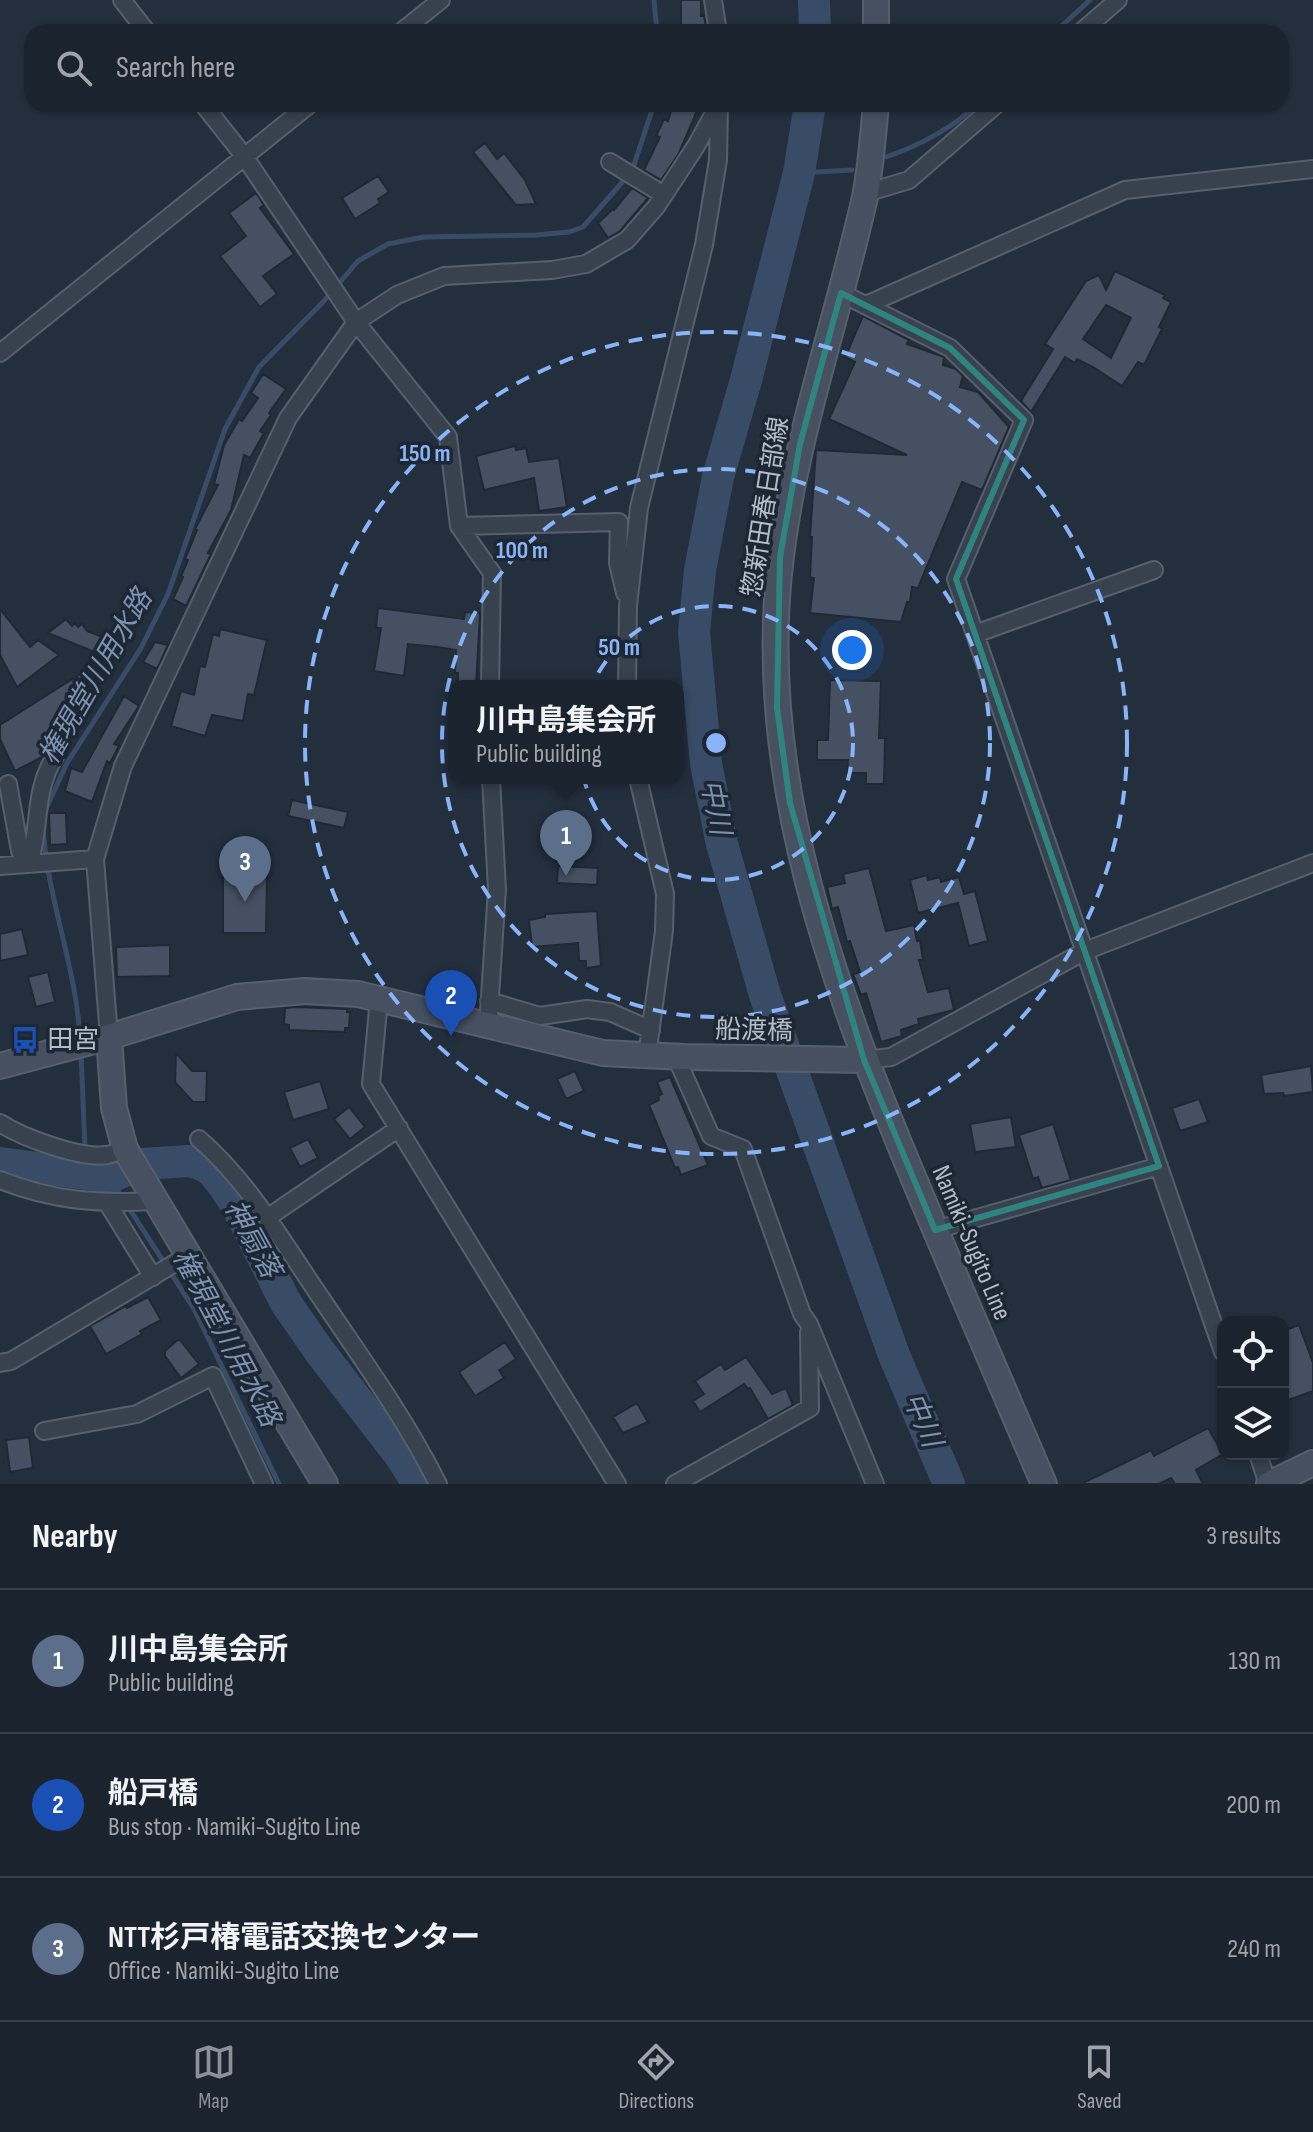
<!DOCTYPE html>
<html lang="en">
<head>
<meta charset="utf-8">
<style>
  :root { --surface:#1b232e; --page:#282f3a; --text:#f1f3f6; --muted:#a0a4aa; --line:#39404a; --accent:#8c9099 }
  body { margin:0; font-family:"Sofia Sans Condensed","Noto Sans JP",sans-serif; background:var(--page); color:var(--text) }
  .controls { position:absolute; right:24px; bottom:24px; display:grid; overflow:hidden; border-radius:16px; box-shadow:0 2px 6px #0004 }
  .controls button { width:72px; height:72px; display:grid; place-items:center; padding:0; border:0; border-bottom:2px solid var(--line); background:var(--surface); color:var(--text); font:40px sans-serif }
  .you { position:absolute; left:852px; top:650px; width:28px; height:28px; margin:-20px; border:6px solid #fff; border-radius:50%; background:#1a73e8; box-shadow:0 0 0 12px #1a73e833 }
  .badge { display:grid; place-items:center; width:52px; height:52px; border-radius:50%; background:var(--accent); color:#fff; font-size:26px; font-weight:700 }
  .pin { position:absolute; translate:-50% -66px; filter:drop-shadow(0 2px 4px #0008) }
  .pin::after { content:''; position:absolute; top:42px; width:28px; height:24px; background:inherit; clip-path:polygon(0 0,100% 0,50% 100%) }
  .popup { position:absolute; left:448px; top:680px; width:236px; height:104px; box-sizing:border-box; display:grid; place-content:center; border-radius:16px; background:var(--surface); filter:drop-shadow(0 2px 6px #0005); font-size:26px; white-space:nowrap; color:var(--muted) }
  .popup b { font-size:30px; color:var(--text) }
  .popup::after { content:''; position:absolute; left:50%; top:100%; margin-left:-16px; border:16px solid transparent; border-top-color:var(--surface) }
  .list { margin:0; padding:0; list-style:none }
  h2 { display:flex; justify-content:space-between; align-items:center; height:104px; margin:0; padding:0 32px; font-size:34px }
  h2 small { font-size:26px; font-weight:400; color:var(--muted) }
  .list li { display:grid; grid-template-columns:52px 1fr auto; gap:24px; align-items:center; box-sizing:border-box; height:144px; padding:0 32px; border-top:2px solid var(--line) }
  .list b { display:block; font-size:30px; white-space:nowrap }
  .list p { margin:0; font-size:26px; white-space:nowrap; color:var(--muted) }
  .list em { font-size:26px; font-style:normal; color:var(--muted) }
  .icon { flex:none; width:44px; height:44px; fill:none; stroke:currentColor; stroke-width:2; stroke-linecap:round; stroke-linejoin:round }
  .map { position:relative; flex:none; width:1313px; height:1484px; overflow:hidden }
  .search { position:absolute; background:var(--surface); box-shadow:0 2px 6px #0004; left:24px; right:24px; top:24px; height:88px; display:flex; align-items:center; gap:20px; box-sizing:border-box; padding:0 28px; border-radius:24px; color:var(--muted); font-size:30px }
  .sheet { height:536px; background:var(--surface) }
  nav { display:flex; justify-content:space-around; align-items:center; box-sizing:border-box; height:112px; border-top:2px solid var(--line); background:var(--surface); font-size:22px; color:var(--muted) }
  nav a { display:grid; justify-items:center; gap:4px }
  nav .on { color:var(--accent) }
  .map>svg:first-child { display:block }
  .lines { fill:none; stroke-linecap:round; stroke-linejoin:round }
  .stream { stroke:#394c67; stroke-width:5 }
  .river { stroke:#394c67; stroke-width:32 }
  .building { fill:#455162; stroke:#1f2835; stroke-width:2; fill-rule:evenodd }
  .minor-casing { stroke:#565f6c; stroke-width:20 }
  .secondary-casing { stroke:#565f6c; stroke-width:28 }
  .minor { stroke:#38414e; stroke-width:16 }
  .secondary { stroke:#465061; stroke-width:24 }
  .marked { fill:none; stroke:#308480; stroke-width:6; stroke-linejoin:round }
  .ring { fill:none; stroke:#8ab4f8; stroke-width:4; stroke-dasharray:14 10 }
  .labels { text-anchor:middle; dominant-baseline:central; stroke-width:7; stroke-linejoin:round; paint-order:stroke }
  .street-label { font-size:26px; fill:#b4bcc9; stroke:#1d2633 }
  .poi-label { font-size:26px; fill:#b4bcc9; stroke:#1d2633; text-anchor:start }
  .water-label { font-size:28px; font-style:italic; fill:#7c92b1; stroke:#1d2633 }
  .centre { fill:#8ab4f8; stroke:#1d2633; stroke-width:4 }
  .ring-label { font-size:24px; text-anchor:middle; font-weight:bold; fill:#8ab4f8; stroke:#1d2633; stroke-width:7; stroke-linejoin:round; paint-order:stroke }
</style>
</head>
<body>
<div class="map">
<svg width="1313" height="1484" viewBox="0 0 1313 1484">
  <rect width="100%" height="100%" fill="#242f3e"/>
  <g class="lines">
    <path class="stream" d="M654 0 657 32
      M1055 32 1090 0
      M886 157C921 145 951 129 978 104
      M799 173 852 170
      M44 813 67 763 141 648 168 594 225 429 259 367 323 302 358 261 388 244 424 237 536 235 569 232 583 227 632 171 654 104
      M43 827C47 898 76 966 80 1038
      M81 1052 85 1149
      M92 1161 109 1177 194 1309 279 1484"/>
    <path class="river" d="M814 0 815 32
      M810 104 799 173 746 380 718 477 700 570 694 632 706 764 722 844 765 995 894 1355 949 1484
      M0 1163 109 1177 143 1164 188 1161 198 1163 211 1170 224 1186 237 1206 286 1303 320 1352 402 1458 418 1484"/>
  </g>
  <path class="building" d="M681 0H701V16H704L707 32H681Z
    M673 104H700L679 153 661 180 644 170 660 137 656 136 664 119 668 121Z
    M485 143 497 159 504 153 525 180 536 204 516 205 507 194 473 152Z
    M378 176 389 192 378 199 380 203 355 219 342 198Z
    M632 188 648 198 620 231 608 238 598 223 613 209 614 210Z
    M256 193 264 205 260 208 294 254 263 276 277 294 260 307 220 256 246 236 229 213Z
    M1115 271 1165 295 1163 298 1171 302 1159 327 1162 329 1144 365 1138 362 1122 386 1093 367 1077 359 1075 363 1065 357 1031 412 1021 401 1053 349 1045 344 1086 281 1099 275 1106 290ZM1106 305 1131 318 1111 358 1083 339Z
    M863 316 909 340 907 344 944 357 943 365 956 369 963 376 960 387 978 392 1009 427 982 490 962 482 918 588 912 587 910 602H907L901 622 810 613 814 578 810 577 812 537H810L816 450 907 455 829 419 855 362 845 357Z
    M263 374 286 389 269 413 271 415 260 431 264 433 250 458 244 455 231 510 208 553 211 554 186 606 173 599 183 577 181 576 188 560 185 559 197 530 195 529 218 485 214 484 224 445 239 419 242 421 258 398 251 393Z
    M515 446 516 450 526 448 529 462 559 458 567 507 539 511 534 478 484 490 476 456Z
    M378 608 464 619 465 612 480 613 476 686H458V673H455L456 650 438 647 408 644 404 676 374 671 381 628H376Z
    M0 609 30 647 38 640 59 655 17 687 0 655Z
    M66 619 72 626 75 623 78 627 82 624 87 631 120 644 114 660 48 633Z
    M220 629 267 640 254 695 248 694 243 721 212 715 205 736 171 726 181 691 194 695 200 666 205 667 213 634 219 636Z
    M155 642 168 645 157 669 143 662Z
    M85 671 98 680 87 688 91 693 69 707 76 717 39 745 44 755 42 757 15 771 0 739V725Z
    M830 680 881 681 879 738H885L884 784H866V773H847L848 760H817V740H828Z
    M124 696 139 706 114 744 119 746 110 763 107 761 92 802 65 791 71 768 82 772Z
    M292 800 348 812 344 828 288 816Z
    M49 813H66L67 844 50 845Z
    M558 866 598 868 597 885 557 883Z
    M869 868 886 931 914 925 917 941 920 940 923 960H919L928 992 949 988 954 1010 918 1019 919 1024 901 1030 902 1036 881 1042 866 993 861 995 853 974 860 972 850 941 847 942 838 907 832 909 827 887 845 883 843 874Z
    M223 871H267L266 933H223Z
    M927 875 928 880 940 877 941 882 959 877 964 894 975 891 988 941 969 946 958 903 918 913 910 880Z
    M597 911 601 966 586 968V961H579L578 943 532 947 529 920 545 917V914Z
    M22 929 28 955 0 961V934Z
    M170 945V976L117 977 116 947Z
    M48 972 55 1002 36 1007 28 977Z
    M296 1007 347 1009V1012H350L349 1028H345V1032L289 1030V1025L284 1024 285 1008Z
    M176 1053 192 1071H207L206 1102H193L175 1082Z
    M1311 1066 1313 1092 1284 1096 1283 1093 1264 1094 1261 1075Z
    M575 1071 584 1091 566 1099 557 1079Z
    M670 1077 708 1165 681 1175 678 1167 675 1168 649 1105 659 1100 658 1096 662 1094 657 1082Z
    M320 1081 329 1109 293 1120 284 1092Z
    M1199 1099 1208 1122 1180 1131 1172 1108Z
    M349 1107 365 1127 350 1139 334 1119Z
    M1011 1117 1016 1147 975 1152 970 1124Z
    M1053 1124 1071 1180 1042 1188 1038 1177 1033 1179 1019 1135Z
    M308 1139 318 1158 300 1167 290 1148Z
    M148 1297 161 1320 140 1331 142 1334 106 1354 90 1326 126 1306 127 1308Z
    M1299 1325 1313 1363V1391L1283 1402V1331Z
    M179 1339 199 1364 181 1378 165 1356V1351Z
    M505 1342 516 1359 499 1370 504 1378 475 1396 459 1372Z
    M746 1357 772 1394 786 1388 793 1405 768 1419 750 1388 748 1389 744 1384 700 1412 693 1401 704 1394 695 1381 721 1364 725 1370Z
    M637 1403 648 1422 623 1433 613 1417Z
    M1208 1428 1223 1454 1196 1470 1203 1484H1175L1171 1478 1159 1484H1081L1151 1450 1154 1456Z
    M29 1437 33 1468 10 1472 6 1440Z"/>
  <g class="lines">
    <g class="minor-casing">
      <path id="minor" d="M122 0 147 32
        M713 0 718 32
        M401 32 441 0
        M1081 32 1118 0
        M203 104 244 156 356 322 448 437 459 526 492 573 490 686
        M610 162 664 195
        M866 193 909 180 997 104
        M841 293 950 348 1024 420 956 579 1223 1352
        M866 305 1125 190 1313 169
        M0 353 310 104
        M459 526 619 522 618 563 625 593
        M975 634 1154 570
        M627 686 628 606 639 508 704 245 718 160 719 106
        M638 778 665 894 664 931 647 1056
        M8 784 20 851 29 864
        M29 864C41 828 33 790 55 757
        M0 866 95 859
        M379 999 371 1084 617 1484
        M489 1001 540 1016 587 1009 610 1012 651 1030
        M488 1027 497 889 491 778
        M109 1037 95 859 123 766 288 418 356 322 397 295 444 276 552 270 586 264 627 240 656 207 696 146 719 104
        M676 1057 711 1136 743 1149 802 1314 809 1324 875 1484
        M864 1060 891 1057 1085 951 1313 863
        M0 1123C23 1138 81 1159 107 1155 113 1154 120 1151 125 1149
        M199 1139C249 1182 284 1244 321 1298 362 1359 405 1418 438 1484
        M0 1180C53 1201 98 1204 154 1201
        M108 1204 153 1277
        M267 1218 399 1128
        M935 1230 1159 1166
        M0 1363 11 1361 190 1254
        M44 1431 137 1414 213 1376 264 1484
        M1258 1454 1268 1484
        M675 1484 810 1408 809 1332"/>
    </g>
    <g class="secondary-casing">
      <path id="secondary" d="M876 0V32
        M876 104C873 135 871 167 865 197 838 317 796 434 781 556 753 777 835 991 919 1191 960 1289 1002 1386 1044 1484
        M109 1037 114 1108 125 1149 325 1484
        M0 1066 109 1037 237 997 305 991 358 994 603 1053 684 1057 864 1060
        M1269 1484 1313 1463"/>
    </g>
    <use href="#minor" class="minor"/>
    <use href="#secondary" class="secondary"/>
  </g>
  <path class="marked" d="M841 293 950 348 1024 420 956 579 1159 1166 935 1230 864 1060 790 803 777 708 780 557 800 444Z"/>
  <g class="ring">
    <circle cx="716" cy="743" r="137"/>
    <circle cx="716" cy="743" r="274"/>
    <circle cx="716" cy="743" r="411"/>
  </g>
  <defs>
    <g id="bus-bare" transform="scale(2.16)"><path d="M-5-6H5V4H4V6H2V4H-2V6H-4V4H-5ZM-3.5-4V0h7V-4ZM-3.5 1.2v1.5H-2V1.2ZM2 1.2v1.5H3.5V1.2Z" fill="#1a4fb4" stroke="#1d2633" stroke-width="2.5" paint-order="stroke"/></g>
  </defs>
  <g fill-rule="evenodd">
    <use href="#bus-bare" x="25" y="1040"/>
  </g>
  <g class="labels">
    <g class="street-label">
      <text transform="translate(766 507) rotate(-81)">惣新田春日部線</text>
      <text transform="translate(754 1031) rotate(1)">船渡橋</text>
      <text transform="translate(971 1243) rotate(67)">Namiki-Sugito Line</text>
    </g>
    <g class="poi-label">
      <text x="47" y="1040">田宮</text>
    </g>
    <g class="water-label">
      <text transform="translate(96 677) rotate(-60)">権現堂川用水路</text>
      <text transform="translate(715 807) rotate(79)">中川</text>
      <text transform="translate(252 1239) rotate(61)">神扇落</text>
      <text transform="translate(226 1338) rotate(62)">権現堂川用水路</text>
      <text transform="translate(922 1420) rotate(67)">中川</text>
    </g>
  </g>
  <circle cx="716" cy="743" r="12" class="centre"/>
  <g class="ring-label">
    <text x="425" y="461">150 m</text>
    <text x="522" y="558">100 m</text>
    <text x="619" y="655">50 m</text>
  </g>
</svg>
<div class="controls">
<button><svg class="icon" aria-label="locate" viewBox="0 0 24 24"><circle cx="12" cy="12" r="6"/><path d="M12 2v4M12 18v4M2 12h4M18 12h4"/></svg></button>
<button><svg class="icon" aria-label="layers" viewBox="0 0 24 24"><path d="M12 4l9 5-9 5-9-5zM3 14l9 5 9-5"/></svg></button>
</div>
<div class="you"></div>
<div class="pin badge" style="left:566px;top:876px;background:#5c6f8a">1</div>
<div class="popup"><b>川中島集会所</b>Public building</div>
<div class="pin badge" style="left:451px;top:1036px;background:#1a4fb4">2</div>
<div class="pin badge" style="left:245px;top:902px;background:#5c6f8a">3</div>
<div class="search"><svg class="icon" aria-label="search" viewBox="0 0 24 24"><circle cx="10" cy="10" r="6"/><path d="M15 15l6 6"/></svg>Search here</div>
</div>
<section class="sheet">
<h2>Nearby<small>3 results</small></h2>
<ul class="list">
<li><span class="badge" style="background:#5c6f8a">1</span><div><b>川中島集会所</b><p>Public building</p></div><em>130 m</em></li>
<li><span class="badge" style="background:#1a4fb4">2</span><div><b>船戸橋</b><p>Bus stop · Namiki-Sugito Line</p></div><em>200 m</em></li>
<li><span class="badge" style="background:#5c6f8a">3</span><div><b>NTT杉戸椿電話交換センター</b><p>Office · Namiki-Sugito Line</p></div><em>240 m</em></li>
</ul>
</section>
<nav>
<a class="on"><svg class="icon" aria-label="map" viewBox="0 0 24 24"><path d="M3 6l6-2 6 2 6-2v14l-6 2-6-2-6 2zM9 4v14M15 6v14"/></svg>Map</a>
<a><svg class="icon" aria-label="directions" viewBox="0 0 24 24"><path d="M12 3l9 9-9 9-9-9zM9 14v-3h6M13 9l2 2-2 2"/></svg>Directions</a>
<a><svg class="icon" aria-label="saved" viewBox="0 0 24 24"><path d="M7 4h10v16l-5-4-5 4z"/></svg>Saved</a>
</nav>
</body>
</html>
